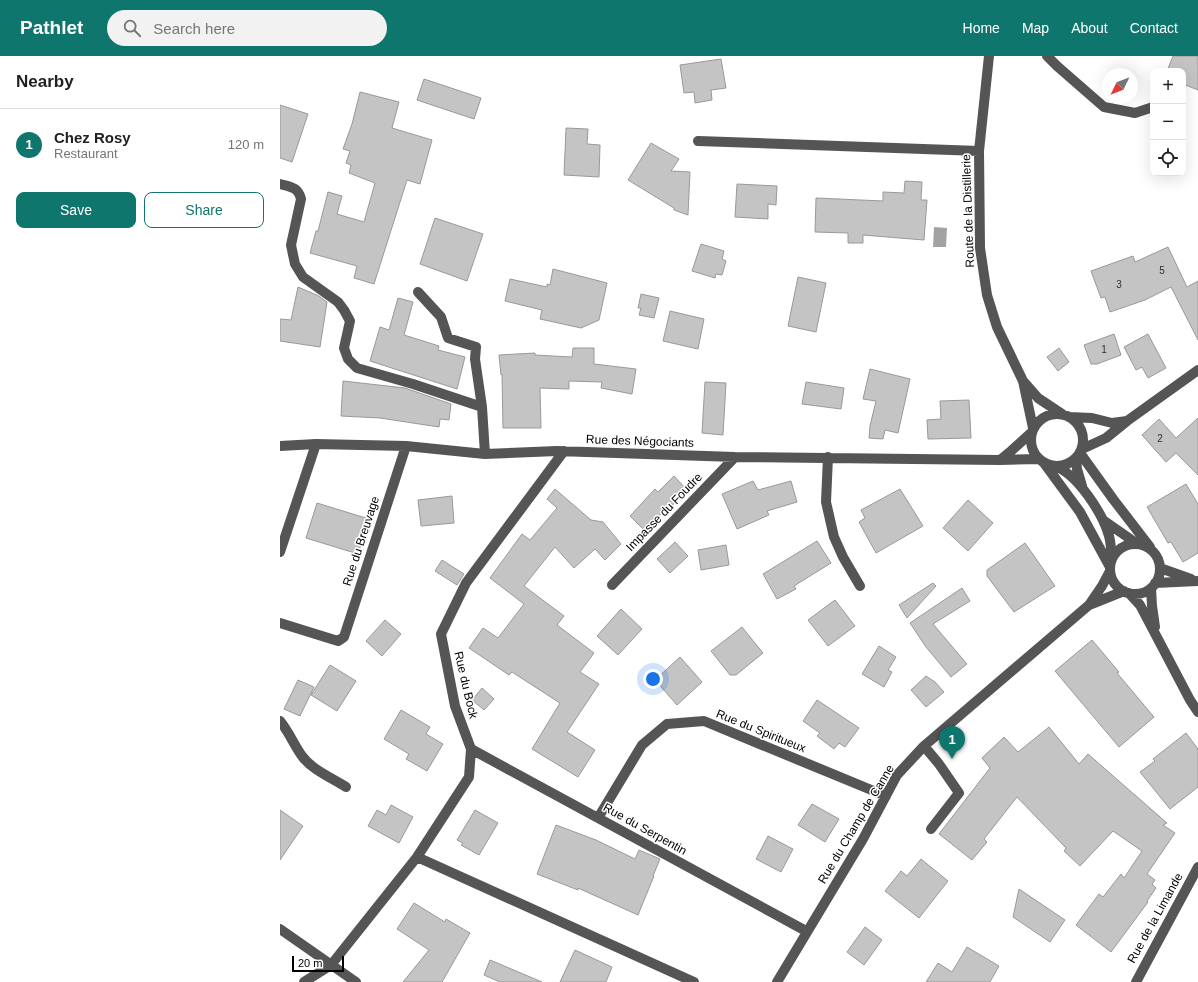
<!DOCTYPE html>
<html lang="en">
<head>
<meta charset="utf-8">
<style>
  :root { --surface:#fff; --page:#f2f2f2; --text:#202124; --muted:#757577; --line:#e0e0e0; --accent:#0f766e }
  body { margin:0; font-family:Arial,sans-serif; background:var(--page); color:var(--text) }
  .controls { position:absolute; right:12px; top:12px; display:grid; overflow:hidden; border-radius:8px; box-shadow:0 4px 16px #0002 }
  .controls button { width:36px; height:36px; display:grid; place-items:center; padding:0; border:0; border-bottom:1px solid var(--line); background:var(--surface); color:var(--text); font:20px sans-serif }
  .compass { position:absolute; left:822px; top:12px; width:36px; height:36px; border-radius:50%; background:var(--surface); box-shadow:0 4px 16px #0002; rotate:227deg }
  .scale { position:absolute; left:12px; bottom:10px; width:52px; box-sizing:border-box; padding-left:4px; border:2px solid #000; border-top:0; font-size:11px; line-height:14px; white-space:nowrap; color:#000; -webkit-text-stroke:3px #fff; paint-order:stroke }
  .you { position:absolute; left:373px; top:623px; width:14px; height:14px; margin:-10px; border:3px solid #fff; border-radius:50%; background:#1a73e8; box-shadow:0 0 0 6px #1a73e833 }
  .badge { display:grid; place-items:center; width:26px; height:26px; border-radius:50%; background:var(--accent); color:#fff; font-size:13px; font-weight:700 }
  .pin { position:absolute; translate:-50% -33px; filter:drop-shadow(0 1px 2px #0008) }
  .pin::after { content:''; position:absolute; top:21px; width:14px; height:12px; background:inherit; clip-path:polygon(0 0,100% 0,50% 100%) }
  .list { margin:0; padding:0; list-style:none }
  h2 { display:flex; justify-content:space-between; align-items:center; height:52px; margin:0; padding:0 16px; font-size:17px }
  h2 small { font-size:13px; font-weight:400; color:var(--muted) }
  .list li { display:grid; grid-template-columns:26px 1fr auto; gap:12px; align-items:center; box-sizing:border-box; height:72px; padding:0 16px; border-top:1px solid var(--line) }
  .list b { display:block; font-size:15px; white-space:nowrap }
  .list p { margin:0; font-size:13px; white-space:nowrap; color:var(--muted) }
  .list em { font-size:13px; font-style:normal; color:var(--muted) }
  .actions { display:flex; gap:8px; padding:12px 16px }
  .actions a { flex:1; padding:9px 0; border:1px solid var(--accent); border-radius:8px; text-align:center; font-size:14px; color:var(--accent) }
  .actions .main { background:var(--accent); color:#fff }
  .icon { flex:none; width:22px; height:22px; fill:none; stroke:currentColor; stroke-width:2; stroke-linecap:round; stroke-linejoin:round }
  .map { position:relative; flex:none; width:918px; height:926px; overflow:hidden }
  header { display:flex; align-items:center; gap:24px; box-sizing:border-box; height:56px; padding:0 20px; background:var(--accent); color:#fff }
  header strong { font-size:19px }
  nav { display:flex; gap:22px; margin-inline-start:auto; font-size:14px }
  .search { width:280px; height:36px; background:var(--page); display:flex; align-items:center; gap:10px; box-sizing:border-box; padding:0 14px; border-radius:22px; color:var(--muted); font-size:15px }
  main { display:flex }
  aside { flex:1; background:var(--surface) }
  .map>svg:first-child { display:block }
  .water { fill:#a3a3a3 }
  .building { fill:#c4c4c4; stroke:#999 }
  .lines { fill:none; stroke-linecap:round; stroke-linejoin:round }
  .minor { stroke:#555; stroke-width:10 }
  .labels { text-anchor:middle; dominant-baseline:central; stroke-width:3; stroke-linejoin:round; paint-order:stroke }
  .number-label { font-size:10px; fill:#313131 }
  .street-label { font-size:12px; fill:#000; stroke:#fff }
</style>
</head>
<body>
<header>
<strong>Pathlet</strong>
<div class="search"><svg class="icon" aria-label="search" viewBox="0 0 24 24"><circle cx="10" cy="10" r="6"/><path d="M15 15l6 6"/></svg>Search here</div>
<nav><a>Home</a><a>Map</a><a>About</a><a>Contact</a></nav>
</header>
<main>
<aside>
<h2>Nearby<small></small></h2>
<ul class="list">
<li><span class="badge">1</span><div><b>Chez Rosy</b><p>Restaurant</p></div><em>120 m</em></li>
</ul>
<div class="actions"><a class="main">Save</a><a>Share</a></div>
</aside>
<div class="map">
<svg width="918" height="926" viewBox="0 0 918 926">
  <rect width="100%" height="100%" fill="#fff"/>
  <path class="water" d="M654 171 667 172 666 191H653Z"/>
  <path class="building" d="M893 0H918V34L903 28V15H887Z
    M441 3 446 32 431 34 432 44 415 47 414 36 404 37 400 9Z
    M144 23 201 42 194 63 137 44Z
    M80 36 119 46 112 72 152 84 140 128 127 124 94 228 74 222 77 210 30 197 36 175H38L48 136 62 140 57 158 84 166 95 127 69 117 71 109 66 107 70 95 63 93 72 68Z
    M0 49 28 58 12 106 0 102Z
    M286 72 308 73 307 88 320 89 319 121 284 119Z
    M371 87 399 103 391 115 410 116 408 159 394 154V152L348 124Z
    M625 125 642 126 641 144H647L644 184 583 179V187H568V177L535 176 536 142 603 145V136L624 137Z
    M457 128 497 130 496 149 488 148V163L455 161Z
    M155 162 203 178 187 225 140 208Z
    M421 188 444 195 442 203 446 205 442 219 436 218 435 222 412 215Z
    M888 191 907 231 918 225V284L891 231 865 244 830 256 825 241 821 242 811 215 853 200 855 206Z
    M273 213 327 227 319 264 301 272 260 263 262 254 225 245 230 223 267 231V228L270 229Z
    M518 221 546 227 536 276 508 270Z
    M18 231 39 240 47 246 40 291 0 285V263L11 264Z
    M361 238 379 242 374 262 359 259 361 252H358Z
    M118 242 133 246 124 279 159 290 158 294 185 301 177 333 90 305 100 271 109 274Z
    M390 255 424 263 418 293 383 285Z
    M834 278 841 299 817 308H811L804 289Z
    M868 278 886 312 868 322 862 311 856 314 844 291Z
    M293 292H314V308L356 313 352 338 321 332 322 326 289 325V333L260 332 261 372H223L222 318 221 319 219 299 255 297V299L292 301Z
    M779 292 789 306 778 315 767 301Z
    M590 313 630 323 618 377 605 374 603 383 589 382 590 370 596 345 583 343Z
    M63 325 125 332 171 348 169 364 160 363 159 371 100 362 61 360Z
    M425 326 446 327 443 379 422 377Z
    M526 326 564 332 561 353 522 348Z
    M689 344 691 382 648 383 647 364 661 363 660 345Z
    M918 362V419L896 397 886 406 862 379 879 363 896 382Z
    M394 420 408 435 385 456 384 455 364 474 350 460 375 433 378 436Z
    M473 425 478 434 511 425 517 446 487 455 489 459 457 473 442 438Z
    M906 428 918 448V497L903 506 891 486 888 487 867 451Z
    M275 433 311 464 323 466 341 488 325 504 315 493 294 512 275 491 244 530 284 560 277 569 314 597 300 616 319 628 287 676 315 694 298 721 252 693 280 647 232 616 229 619 189 592 203 572 218 582 244 548 210 522 242 478 250 484 277 452 267 443Z
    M620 433 643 470 596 497 579 466 585 462 581 454Z
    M172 440 174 467 141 470 138 444Z
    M688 444 713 467 688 495 663 472Z
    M37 447 89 463 78 498 26 482Z
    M537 485 551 507 514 530 516 533 497 543 483 518Z
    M395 486 408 500 390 517 377 503Z
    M745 487 775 530 734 556 707 520V514Z
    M446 489 449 509 421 514 418 494Z
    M162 504 184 518 177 529 155 515Z
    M653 527 656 530 627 562 619 549Z
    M682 532 690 545 653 568 687 608 671 621 646 591 630 567Z
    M555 544 575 570 548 590 528 564Z
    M341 553 362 573 338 599 317 580Z
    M105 564 121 578 102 600 86 585Z
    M462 571 483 597 456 619H450L431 595Z
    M812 584 839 616 837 617 874 661 839 691 775 615Z
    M599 590 616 601 608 614 612 616 604 631 582 618Z
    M400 601 422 626 397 649 375 624Z
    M50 609 76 625 57 655 31 639Z
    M646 620 655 626 664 636 646 651 631 634Z
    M18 624 34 631 20 660 4 653Z
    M202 632 214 643 204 654 192 644Z
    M537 644 579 672 565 691 559 687 554 693 537 680 540 677 523 665Z
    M121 654 150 671 146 678 163 688 147 715 126 703 129 698 104 683Z
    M769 671 799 708 808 698 887 767 883 769 895 777 867 818 875 824 872 828 876 832 867 845 868 846 831 896 796 869 819 838 823 841 841 818 844 822 862 795 833 775 800 810 784 795 786 792 737 741 704 783 707 786 692 804 659 778 710 712 702 702 724 681 738 696Z
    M906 677 918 693V731L890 753 860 716 875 705 873 703Z
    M532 748 559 763 545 786 518 769Z
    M111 749 133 761 119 787 88 770 97 754 106 759Z
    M0 754 23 770 0 804Z
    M195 754 218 767 199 799 181 789 183 787 177 784Z
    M276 769 316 784 355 803 359 794 380 803 373 820H374L358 859 298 832V834L257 818Z
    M488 780 513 793 501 816 476 803Z
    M641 803 668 825 639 862 605 835 621 815 627 820Z
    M739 833 785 864 770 886 733 861Z
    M134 847 165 866 166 863 190 877 162 926H123L149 894 117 873Z
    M585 871 602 884 584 909 567 896Z
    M687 891 719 910 710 926H646L658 907 672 916Z
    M295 894 332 911 326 926H280Z
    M210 904 262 926H220L204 919Z"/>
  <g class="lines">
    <path class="minor" d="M709 0 699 95 700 192 707 239 717 271 743 325 753 372
      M767 0 777 10 824 51 855 57 873 51
      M418 85 699 95
      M0 128C11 131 18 131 21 143L11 189 15 208 23 221 58 246 64 254 70 265 64 292 68 303 77 312 133 328 202 351
      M138 236 161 261 168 282 196 291 195 303 202 351 205 398
      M744 326 758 342 782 358
      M751 384a26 26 0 1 1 52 0a26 26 0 1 1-52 0Z
      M789 361 812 362 832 367 847 365
      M0 390 36 388 126 390 205 398 277 395 455 401 720 404 759 403
      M802 393 826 382 847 365 918 314
      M800 397 833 443 870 491
      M548 401 546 446 554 481 563 501 580 530
      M796 402 797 413 802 430
      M720 404 731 395 752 376
      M764 407 800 456 830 511
      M774 410C797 417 823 458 829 480 831 487 831 495 832 502
      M823 464 856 487
      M830 513a25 25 0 1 1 50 0a25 25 0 1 1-50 0Z
      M0 496 36 388
      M880 512 911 523
      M875 527 918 525
      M332 529 455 401
      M871 532 872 550 875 571
      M849 537 860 549 910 644 918 656
      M809 549 844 535
      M0 567 58 585 64 581 126 390
      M0 665C9 676 14 689 22 700 32 714 52 722 66 731
      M644 690 659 708 679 737 651 773
      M191 693 526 875
      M318 762 362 689 387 668 424 665 606 740
      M137 801 414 926
      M0 873 76 926
      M24 926 51 909 137 801 189 721 191 693 175 650 161 578 186 527 284 395
      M497 926 583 783 617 719 644 690 809 549 822 530 830 515
      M856 926 918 811"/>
  </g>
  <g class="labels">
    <g class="number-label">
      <text x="882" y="214">5</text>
      <text x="839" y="228">3</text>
      <text x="824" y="293">1</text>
      <text x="880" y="382">2</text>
    </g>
    <g class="street-label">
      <text transform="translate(688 155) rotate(-92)">Route de la Distillerie</text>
      <text transform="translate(360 385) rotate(2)">Rue des Négociants</text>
      <text transform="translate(384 456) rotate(-46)">Impasse du Foudre</text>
      <text transform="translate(81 485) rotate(-72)">Rue du Breuvage</text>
      <text transform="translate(186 629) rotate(77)">Rue du Bock</text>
      <text transform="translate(481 675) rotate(22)">Rue du Spiritueux</text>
      <text transform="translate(576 768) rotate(-59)">Rue du Champ de Canne</text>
      <text transform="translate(365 773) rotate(29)">Rue du Serpentin</text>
      <text transform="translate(875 862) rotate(-61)">Rue de la Limande</text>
    </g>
  </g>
</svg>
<div class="controls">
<button>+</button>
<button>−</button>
<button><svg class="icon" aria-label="locate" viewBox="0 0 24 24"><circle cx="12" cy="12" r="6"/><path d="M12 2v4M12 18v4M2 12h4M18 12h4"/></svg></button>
</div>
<svg class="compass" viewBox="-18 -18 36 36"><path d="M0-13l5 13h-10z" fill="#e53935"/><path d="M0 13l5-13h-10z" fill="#757577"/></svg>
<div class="scale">20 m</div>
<div class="you"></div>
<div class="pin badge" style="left:672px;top:703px">1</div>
</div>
</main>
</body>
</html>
